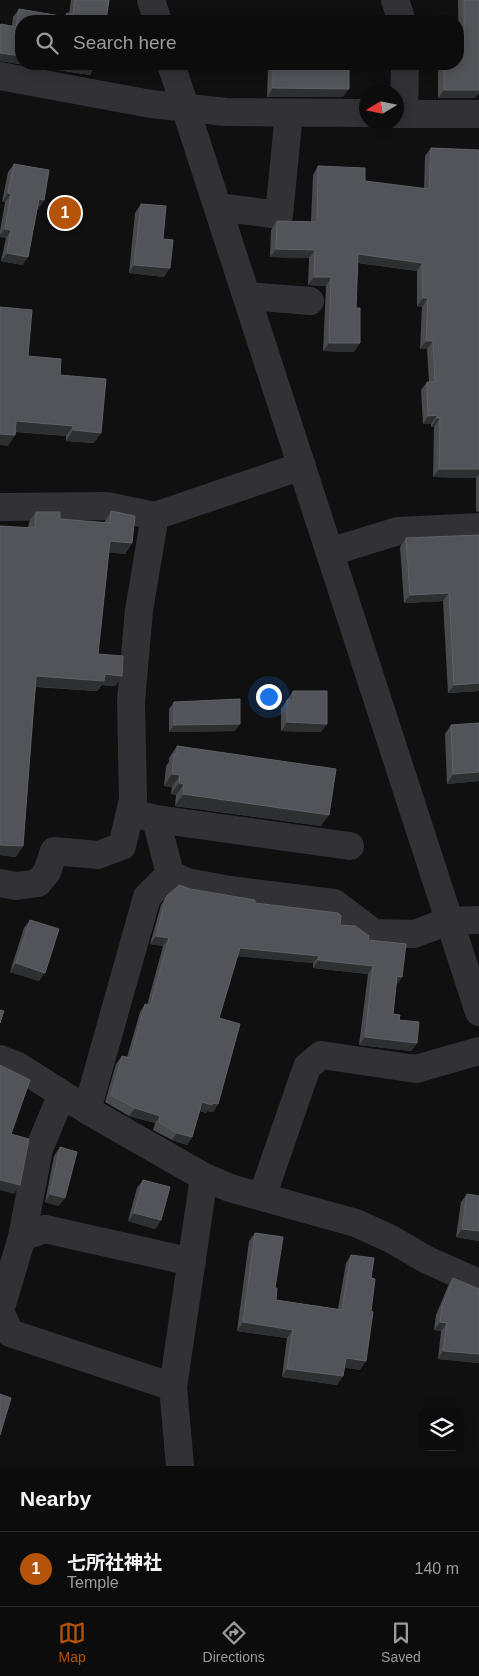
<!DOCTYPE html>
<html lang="en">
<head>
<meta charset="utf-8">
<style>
  :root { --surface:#0c0c0d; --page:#151516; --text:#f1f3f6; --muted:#9a9b9d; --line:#2c2c2e; --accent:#b45309 }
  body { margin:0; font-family:Arial,"Noto Sans JP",sans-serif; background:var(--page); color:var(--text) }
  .controls { position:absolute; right:15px; bottom:15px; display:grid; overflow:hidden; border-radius:10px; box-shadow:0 2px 12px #0003 }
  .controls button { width:45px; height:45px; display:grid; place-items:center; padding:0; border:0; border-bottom:1px solid var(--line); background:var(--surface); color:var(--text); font:25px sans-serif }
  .compass { position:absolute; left:359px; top:85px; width:45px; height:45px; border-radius:50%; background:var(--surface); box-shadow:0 2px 12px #0003; rotate:260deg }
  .you { position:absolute; left:268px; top:696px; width:18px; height:18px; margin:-12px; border:4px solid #fff; border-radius:50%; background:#1a73e8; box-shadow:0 0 0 8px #1a73e833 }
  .badge { display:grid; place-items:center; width:32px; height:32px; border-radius:50%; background:var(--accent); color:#fff; font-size:16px; font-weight:700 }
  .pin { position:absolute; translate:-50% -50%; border:2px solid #fff; box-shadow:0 1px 5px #0006 }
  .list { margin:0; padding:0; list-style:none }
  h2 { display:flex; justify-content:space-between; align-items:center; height:65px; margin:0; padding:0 20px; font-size:21px }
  h2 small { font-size:16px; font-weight:400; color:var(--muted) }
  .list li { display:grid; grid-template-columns:32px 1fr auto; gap:15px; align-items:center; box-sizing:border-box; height:75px; padding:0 20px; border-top:1px solid var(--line) }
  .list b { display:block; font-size:19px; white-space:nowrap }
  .list p { margin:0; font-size:16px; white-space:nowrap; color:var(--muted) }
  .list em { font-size:16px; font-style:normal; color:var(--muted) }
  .icon { flex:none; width:28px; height:28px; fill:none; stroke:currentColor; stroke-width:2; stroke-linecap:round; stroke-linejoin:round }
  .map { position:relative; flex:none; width:479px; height:1466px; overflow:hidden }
  .search { position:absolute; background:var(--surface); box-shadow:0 2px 12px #0003; left:15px; right:15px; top:15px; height:55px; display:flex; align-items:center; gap:12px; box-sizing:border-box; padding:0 18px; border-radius:20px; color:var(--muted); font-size:19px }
  .sheet { height:140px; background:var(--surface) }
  nav { display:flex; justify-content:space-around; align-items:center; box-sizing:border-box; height:70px; border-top:1px solid var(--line); background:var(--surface); font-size:14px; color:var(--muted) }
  nav a { display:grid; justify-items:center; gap:2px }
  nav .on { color:var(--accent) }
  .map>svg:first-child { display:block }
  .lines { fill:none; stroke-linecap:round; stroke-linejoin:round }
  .minor { stroke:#323236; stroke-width:28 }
  .wall { fill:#494a4e }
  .shaded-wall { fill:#2e2f31 }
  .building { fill:#525459; stroke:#5f6167 }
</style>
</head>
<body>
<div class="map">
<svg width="479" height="1466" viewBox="0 0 479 1466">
  <rect width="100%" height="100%" fill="#101011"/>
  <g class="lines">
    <path class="minor" d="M151 0 158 21
      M395 0 402 21
      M171 64 479 1012
      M0 76 151 104 226 112 366 113
      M396 114H479
      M404 114 405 64
      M218 207 279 215 289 113
      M247 296 310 301
      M0 507 107 506 155 516 302 466
      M330 552 398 531 479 527
      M140 815 156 819 170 874
      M156 819 350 846
      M0 883 16 886 38 883 47 872 54 851 98 855 122 846 133 800 131 701 139 610 155 516
      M0 1059 18 1066 87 1110 204 1177 230 1188 356 1223 391 1239 427 1260 479 1283
      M87 1110 147 897 170 874 187 882 230 890 334 903 374 933 414 934 449 921 479 920
      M262 1197 307 1067 321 1055 416 1069 479 1051
      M22 1237 39 1149 62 1094
      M173 1387 10 1333 0 1311 22 1237 45 1229 192 1262
      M180 1466 173 1387 204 1177"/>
  </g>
  <path class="wall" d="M71 0H109L90 75 0 61V25L1 24 12 26 13 17 19 9 64 16 67 13 69 14Z
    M458 0H479V93L475 98H438V64H458L459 52Z
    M271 64H349L343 97H267L268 68Z
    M431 148 479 150V512L476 511V478L433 477 434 427H431V424H423L421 390 427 382H429L427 349H420L422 307 417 306V271L358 263 354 352 323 351 326 286 308 285 309 258 270 257 271 230 277 221 311 222 313 175 318 166 365 181 424 189 425 156Z
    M14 164 44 200 38 209 37 208 28 257 22 265 1 261 6 238 0 237V231L5 202H2L8 172Z
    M141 204 163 239 164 277 129 273 135 213Z
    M28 356 60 375 94 443 66 441V436L16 432 15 435 8 446Z
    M111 511 132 543 125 554 109 552 98 654 122 676 115 686 102 685 97 691 36 687 16 857 0 855V526L28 528 29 522 36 512 60 519 104 523Z
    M479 535V691L448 693 443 601 404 603 400 547 406 538Z
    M293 691 321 732 281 731V709Z
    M174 702 235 731 169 732V709Z
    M479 723V781L447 784 445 734 451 725Z
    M177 746 321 826 175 806 176 795 171 794 172 787 164 786 166 766 169 762V758Z
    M190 889 255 903 340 925 368 940 402 977 396 985 393 1014 399 1020 417 1043 411 1051 359 1045 368 974 313 968V963L237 956 219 1018 218 1104 213 1112 207 1111 206 1113 200 1111 192 1137 187 1145 172 1140 153 1130 155 1123 129 1116 105 1102 116 1064 122 1056 127 1057 140 1012 145 1004 147 1005 163 946 150 944 161 905 166 897Z
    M30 920 39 981 10 972 24 928Z
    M60 1147 59 1206 45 1202 54 1156Z
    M143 1180 161 1220 155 1229 128 1221 137 1188Z
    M467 1194 479 1196V1241L456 1237 461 1202Z
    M255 1233 275 1288 276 1300 338 1309 346 1263 351 1255 360 1370 344 1367 337 1385 282 1377 287 1338 237 1331 249 1241Z
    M453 1278 479 1298V1363L438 1359 441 1331 434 1330 436 1315 448 1286Z"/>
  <path class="shaded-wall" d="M0 53 21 56V64H73L95 67 90 75 0 61Z
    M273 88 349 89 343 97H267Z
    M444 90H479V93L475 98H438Z
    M8 193 11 194 5 202H2Z
    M39 199 44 200 38 209 33 208Z
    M5 229 11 230 6 238 0 237V235Z
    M276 249 315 250 309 258 270 257Z
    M7 253 28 257 22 265 1 261Z
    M358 254 422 263 417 271 352 262Z
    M134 265 170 268 164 277 129 273Z
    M314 277H331L326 286 308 285Z
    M423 298H428L422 307 417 306Z
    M426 341H433L427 349H420Z
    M329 343H360L354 352 323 351Z
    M437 415 431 424H423L428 416Z
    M437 418H440L434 427H431Z
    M16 421 73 426 66 436 9 431Z
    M73 430 101 433 94 443 66 441Z
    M0 434 15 435 8 446 0 445Z
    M439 469H479V474L476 478 433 477Z
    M110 541 132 543 125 554 103 552Z
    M449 593 443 601 404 603 410 595Z
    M105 674 122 676 115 686 102 685 97 691 29 686 36 676Z
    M479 683V691L448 693 454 685Z
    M287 722 327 724 321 732 281 731Z
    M240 724 235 731 169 732 174 725Z
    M479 772V781L447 784 453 774Z
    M172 774 180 775 172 787 164 786Z
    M179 783 184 784 176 795 171 794Z
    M183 794 329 815 321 826 175 806Z
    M0 845 23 846 16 857 0 855Z
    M156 936 169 938 163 946 150 944Z
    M240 948 319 956 313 963 234 956Z
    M318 960 373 966 368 974 313 968Z
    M16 963 45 973 39 981 10 972Z
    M397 976 402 977 396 985 391 984Z
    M365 1037 417 1043 411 1051 359 1045Z
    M202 1102 212 1103 218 1104 213 1112 207 1111 206 1113 196 1110Z
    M135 1108 160 1116 155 1123 129 1116Z
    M177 1133 192 1137 187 1145 172 1140Z
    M0 1180 20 1185 14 1194 0 1190Z
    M50 1194 65 1198 59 1206 45 1202Z
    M134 1213 161 1220 155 1229 128 1221Z
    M462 1229 479 1231V1241L456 1237Z
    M243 1322 293 1330 287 1338 237 1331Z
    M440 1322 447 1323 441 1331 434 1330Z
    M443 1351 479 1354V1363L438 1359Z
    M346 1358 366 1361 360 1370 340 1367Z
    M287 1369 343 1376 337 1385 282 1377Z"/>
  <path class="building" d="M75 0H109L106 21H21V56L0 53V29L1 24 16 27 19 9 66 17 67 13 73 14Z
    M464 0H479V90H444V64H458V52H464Z
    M73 64H96L95 67Z
    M273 64H349V89L273 88Z
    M431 148 479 150V469H439L440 418H437V415L428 416 427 382H435L433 341H426L428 298H423L422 263 358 254 356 308H360V343H329L331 277H314L315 250 276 249 277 221 317 222 318 166 365 168V181L429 189Z
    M14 164 49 170 44 200 39 199 28 257 7 253 11 230 5 229 11 194 8 193Z
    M141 204 166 206 163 239 173 240 170 268 134 265Z
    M0 307 32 310 28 356 61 359 60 375 106 379 101 433 73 430V426L16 421 15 435 0 434Z
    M111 511 135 516 132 543 110 541 98 654 123 656 122 676 105 674 104 681 36 676 23 846 0 845V526L35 528 36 512H60V519L110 523Z
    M479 535V683L454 685 449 593 410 595 406 538Z
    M293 691H327V724L287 722V700H293Z
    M240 699V724L174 725V702Z
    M479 723V772L453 774 451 725Z
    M177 746 336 769 329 815 183 794 184 784 179 783 180 775 172 774 174 754 177 755Z
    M179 885 190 889 255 900V903L338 913 341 916 340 925 355 926 369 936 368 940 406 944 402 977 397 976 393 1014 400 1015 399 1020 419 1022 417 1043 365 1037 373 966 318 960 319 956 240 948 219 1018 240 1024 218 1104 212 1103V1105L202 1102 192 1137 177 1133 159 1122 160 1116 135 1108 111 1095 122 1056 130 1058 145 1004 150 1006 169 938 156 936 166 897Z
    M30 920 59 929 45 973 16 963Z
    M0 1010 4 1011 0 1023Z
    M0 1065 30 1080 11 1134 29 1139 20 1185 0 1180Z
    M60 1147 77 1152 65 1198 50 1194Z
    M143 1180 170 1187 161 1220 134 1213Z
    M467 1194 479 1196V1231L462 1229Z
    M255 1233 283 1237 275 1288H277L276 1300 342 1310 351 1255 374 1258 371 1278 375 1279 371 1311 373 1312 366 1361 346 1358 343 1376 287 1369 293 1330 243 1322Z
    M453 1278 479 1289 478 1298H479V1354L443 1351 447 1323 440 1322 442 1307Z
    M0 1394 11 1398 0 1435Z"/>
</svg>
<div class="controls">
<button><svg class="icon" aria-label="layers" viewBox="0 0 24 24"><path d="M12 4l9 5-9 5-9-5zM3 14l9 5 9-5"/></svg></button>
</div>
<svg class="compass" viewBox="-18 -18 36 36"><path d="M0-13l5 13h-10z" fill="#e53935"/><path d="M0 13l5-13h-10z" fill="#9a9b9d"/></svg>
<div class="you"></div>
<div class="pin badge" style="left:65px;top:213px">1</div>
<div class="search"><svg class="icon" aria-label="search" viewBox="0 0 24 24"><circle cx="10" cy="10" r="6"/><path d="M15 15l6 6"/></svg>Search here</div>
</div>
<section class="sheet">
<h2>Nearby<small></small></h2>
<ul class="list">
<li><span class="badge">1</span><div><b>七所社神社</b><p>Temple</p></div><em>140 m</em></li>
</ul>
</section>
<nav>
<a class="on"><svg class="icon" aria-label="map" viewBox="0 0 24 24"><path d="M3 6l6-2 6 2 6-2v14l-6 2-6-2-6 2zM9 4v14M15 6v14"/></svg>Map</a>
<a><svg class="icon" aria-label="directions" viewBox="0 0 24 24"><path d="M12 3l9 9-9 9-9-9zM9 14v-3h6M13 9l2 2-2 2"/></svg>Directions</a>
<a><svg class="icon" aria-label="saved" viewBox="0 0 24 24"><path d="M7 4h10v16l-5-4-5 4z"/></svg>Saved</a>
</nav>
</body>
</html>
